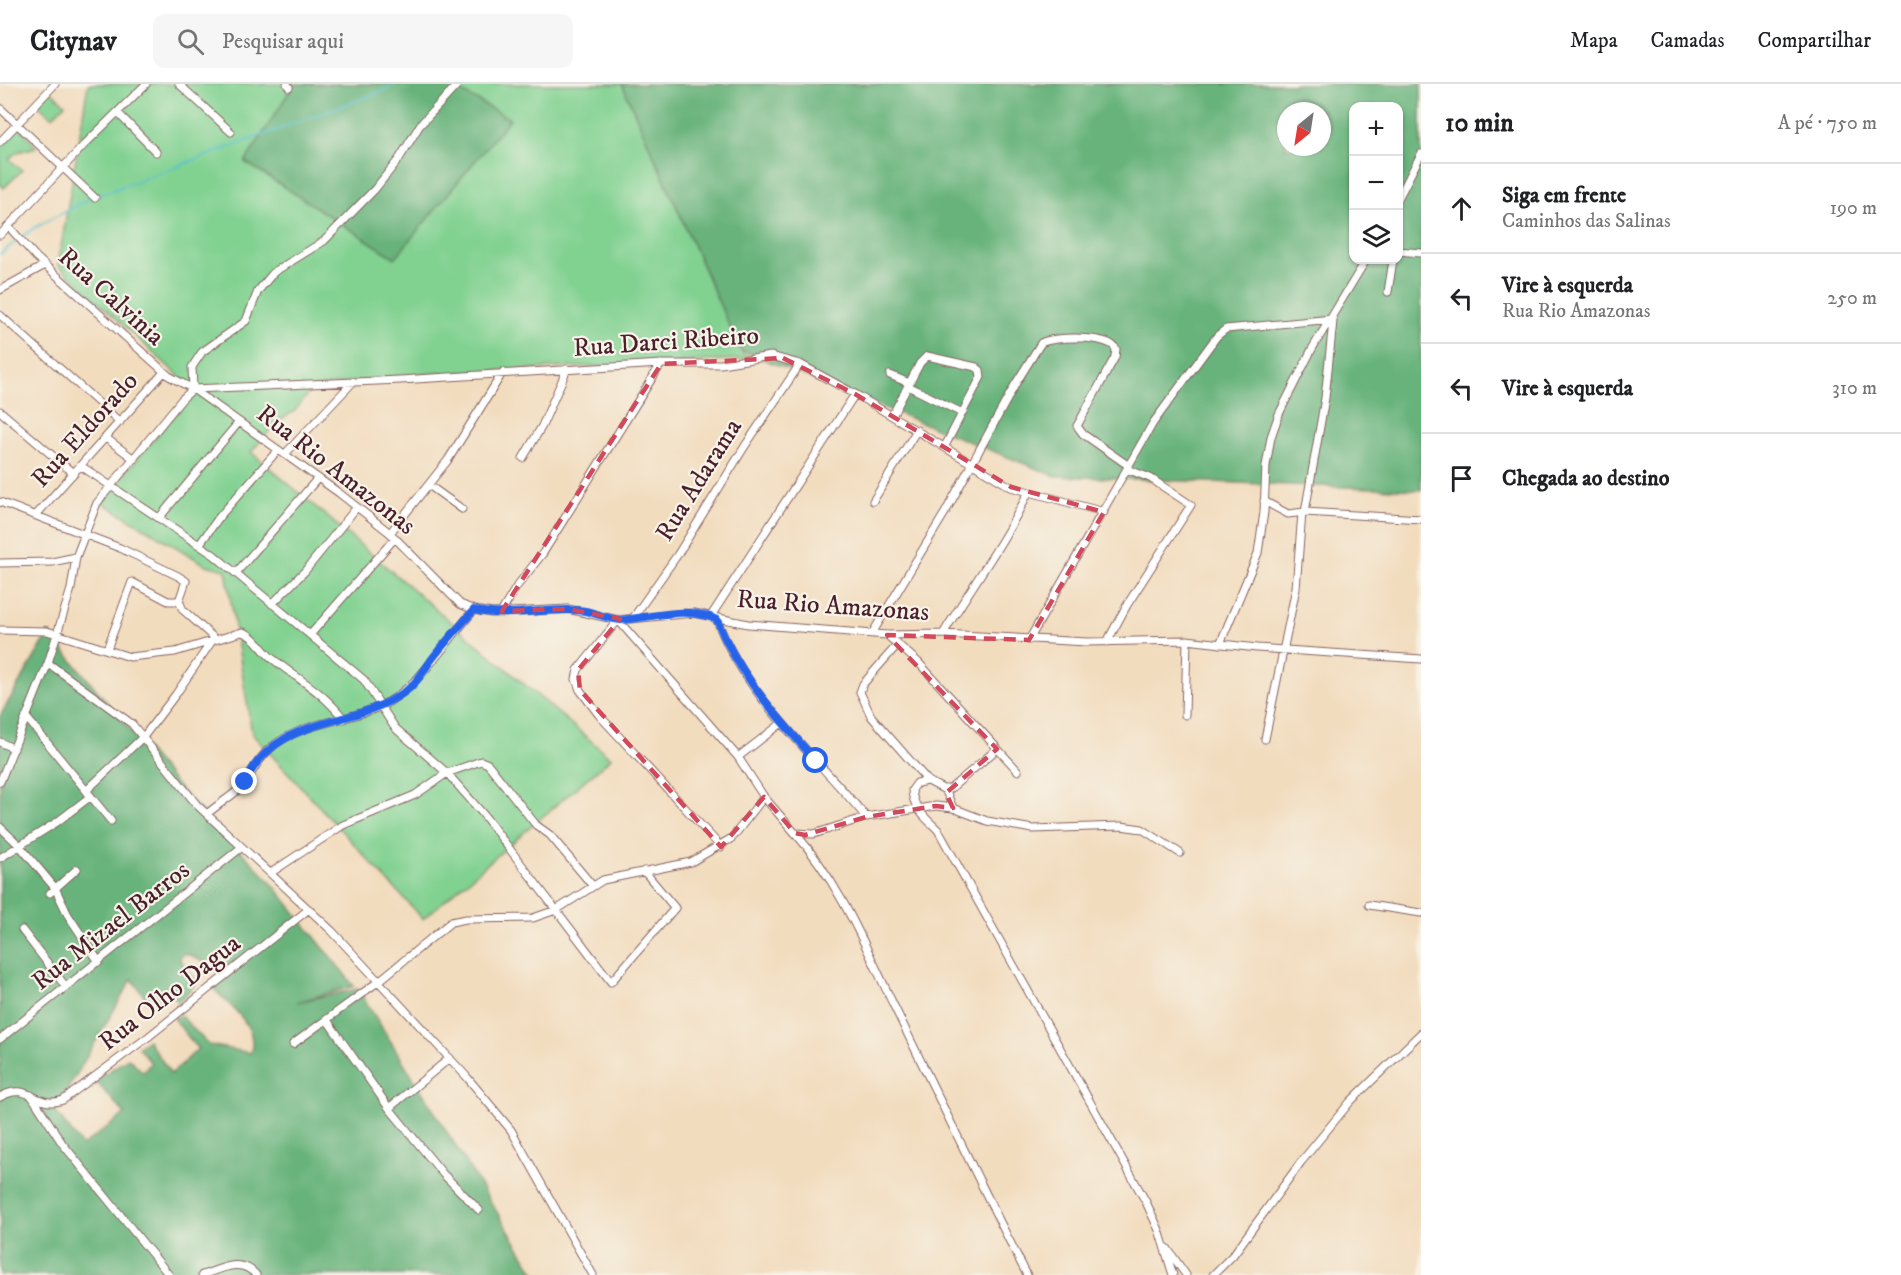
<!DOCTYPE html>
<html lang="pt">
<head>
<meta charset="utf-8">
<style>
  :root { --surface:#fff; --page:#f6f6f6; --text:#202124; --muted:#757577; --line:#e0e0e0 }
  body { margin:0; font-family:"IM FELL DW Pica",serif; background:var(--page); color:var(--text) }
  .controls { position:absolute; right:18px; top:18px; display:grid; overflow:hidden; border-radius:12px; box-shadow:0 2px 4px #0004 }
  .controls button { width:54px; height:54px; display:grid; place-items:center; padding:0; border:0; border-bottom:2px solid var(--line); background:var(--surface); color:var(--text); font:30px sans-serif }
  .compass { position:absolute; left:1277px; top:18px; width:54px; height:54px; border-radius:50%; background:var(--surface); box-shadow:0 2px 4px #0004; rotate:210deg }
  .stop { position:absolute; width:18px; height:18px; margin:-14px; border:4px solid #2563eb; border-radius:50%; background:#fff }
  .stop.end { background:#2563eb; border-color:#fff; box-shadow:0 2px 6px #0008 }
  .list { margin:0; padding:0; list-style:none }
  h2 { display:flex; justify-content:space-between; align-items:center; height:78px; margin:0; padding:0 24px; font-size:26px }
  h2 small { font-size:20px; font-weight:400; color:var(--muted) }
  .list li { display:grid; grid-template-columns:39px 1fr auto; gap:18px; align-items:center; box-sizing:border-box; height:90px; padding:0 24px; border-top:2px solid var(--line) }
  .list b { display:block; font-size:22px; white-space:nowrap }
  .list p { margin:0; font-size:20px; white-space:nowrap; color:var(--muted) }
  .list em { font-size:20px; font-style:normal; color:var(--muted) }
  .icon { flex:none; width:33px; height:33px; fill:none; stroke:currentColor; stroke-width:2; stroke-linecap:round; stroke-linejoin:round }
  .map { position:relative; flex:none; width:1421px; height:1191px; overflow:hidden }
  header { display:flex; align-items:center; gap:36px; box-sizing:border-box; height:84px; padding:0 30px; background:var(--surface); border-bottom:2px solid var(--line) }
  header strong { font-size:28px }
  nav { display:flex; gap:33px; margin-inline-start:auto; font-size:21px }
  .search { width:420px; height:54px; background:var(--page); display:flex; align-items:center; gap:15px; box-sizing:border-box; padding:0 21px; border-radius:12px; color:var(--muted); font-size:22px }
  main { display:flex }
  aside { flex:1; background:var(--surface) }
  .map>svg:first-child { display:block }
  .green { fill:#81d191; stroke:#66785e; stroke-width:1.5 }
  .forest { fill:#68b37b; stroke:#596953; stroke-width:1.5; fill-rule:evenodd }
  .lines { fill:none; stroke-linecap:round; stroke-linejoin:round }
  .stream { stroke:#55c1cf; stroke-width:2 }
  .minor-casing { stroke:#85615e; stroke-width:9 }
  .minor { stroke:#fff; stroke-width:7 }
  .route { stroke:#2563eb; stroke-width:8 }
  .marked { fill:none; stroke:#d1495b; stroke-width:4.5; stroke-dasharray:12 8; stroke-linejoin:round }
  .labels { text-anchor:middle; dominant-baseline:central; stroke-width:4.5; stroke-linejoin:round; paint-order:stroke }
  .street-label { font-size:26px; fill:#4a1f2b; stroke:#f7f3e8 }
</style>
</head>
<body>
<header>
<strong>Citynav</strong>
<div class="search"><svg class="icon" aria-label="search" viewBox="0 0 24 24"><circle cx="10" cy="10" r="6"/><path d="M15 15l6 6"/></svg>Pesquisar aqui</div>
<nav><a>Mapa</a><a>Camadas</a><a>Compartilhar</a></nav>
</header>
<main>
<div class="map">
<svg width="1421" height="1191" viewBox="0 0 1421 1191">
  <rect width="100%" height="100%" fill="#f7f3e8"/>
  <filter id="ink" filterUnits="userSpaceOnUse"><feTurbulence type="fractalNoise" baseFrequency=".0167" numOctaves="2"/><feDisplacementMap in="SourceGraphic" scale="12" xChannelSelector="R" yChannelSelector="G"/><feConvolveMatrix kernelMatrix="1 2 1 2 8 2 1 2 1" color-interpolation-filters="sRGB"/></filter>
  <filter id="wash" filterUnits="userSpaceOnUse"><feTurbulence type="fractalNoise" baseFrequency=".008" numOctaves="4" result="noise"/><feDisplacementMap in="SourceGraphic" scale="24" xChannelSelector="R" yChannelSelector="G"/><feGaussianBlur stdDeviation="1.35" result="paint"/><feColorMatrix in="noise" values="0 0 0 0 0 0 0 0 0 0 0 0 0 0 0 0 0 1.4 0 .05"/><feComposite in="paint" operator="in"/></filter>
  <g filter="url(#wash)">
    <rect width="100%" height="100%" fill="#f2dcbe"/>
    <path class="green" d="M88 0H622L740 266 749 275 404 291 312 304 295 327 278 337 251 368 611 674 423 835 252 650 226 486 206 481 103 419 126 388 195 307 58 181 74 86 72 84 75 80Z
      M50 6 65 20 52 33 37 19Z
      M19 42 36 63 17 68 9 75 22 86 4 104 0 100V61Z"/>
    <path class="forest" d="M294 0H448L510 35 395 174 245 78Z
      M622 0H1421V406L1055 392 740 266ZM1354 22H1398V176H1354ZM1286 27H1322V63H1286Z
      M49 549 178 703 270 797 354 902 297 918 358 905 536 1191H0V632ZM186 869 228 891 213 904C228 920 261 944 250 969L209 961 180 931 174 935 198 965 171 990 148 956 138 963 151 979 143 988 128 974 95 997 125 1030 82 1062 55 1027 132 895 151 922 167 907 179 918 197 898 179 874Z"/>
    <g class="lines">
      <path class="stream" d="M96 112 385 6 394 0
        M0 170 34 144 91 114"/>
    </g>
  </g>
  <g filter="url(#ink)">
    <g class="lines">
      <g class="minor-casing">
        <path id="minor" d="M179 0 231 48
          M287 0 289 3
          M0 24 95 114
          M118 29 156 68
          M0 58 55 0
          M1398 115 1421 70
          M9 143 36 173 169 292 193 305 339 409 390 449 460 520 474 526 492 529 568 525 618 536 694 529 748 540 887 551 943 550 1087 558 1187 556 1257 564 1421 575
          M0 151 84 61 146 0
          M1398 167 1421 169
          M0 206 45 181
          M1388 208 1393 176
          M0 231 120 338
          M890 291 909 299
          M908 302 962 329
          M193 305 400 296 661 280H721L771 272 800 280 855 310 1011 403 1104 428
          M193 305 192 283 202 268 246 237 258 207 274 188 324 157 375 105 399 75 420 41 458 0
          M0 327 74 390
          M892 332 920 279 927 272 976 283 980 286 981 293 945 362
          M106 354 134 375
          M285 370 353 298
          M523 374 542 342 567 285
          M81 382 214 471 364 596 395 644 447 689 483 730 611 898 675 824 644 787
          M430 402 462 425
          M873 417 917 346
          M1264 417 1288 430 1305 428 1421 435
          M0 418 120 464 178 492 186 497 179 517 183 526 214 554 176 610 144 652 87 706
          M1305 428 1325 314 1333 237
          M36 431 164 288
          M159 434 239 338
          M390 449 448 376 503 288
          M199 461 220 432 278 366
          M0 479 52 478 76 473
          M236 489 318 394
          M272 520 305 487 357 423
          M502 527 517 502 543 469 661 280
          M711 532 855 310
          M633 534 678 470 745 362 800 280
          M717 536C746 614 814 670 866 733
          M0 546 47 547 130 573 175 568 242 548C255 551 262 567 273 575 302 599 319 604 344 635
          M873 548 946 427 1016 299 1041 259C1054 252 1109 251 1116 265L1115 273 1077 342 1083 350 1129 382
          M943 550C971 503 1004 459 1028 409
          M310 551 395 454
          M887 551 919 579 1018 687
          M1029 556 1153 339 1217 252 1226 245 1333 235
          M1107 558 1127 521 1191 421 1150 394 1127 385
          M898 560 863 600 860 608 871 632 928 697
          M1220 560 1258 469 1264 428 1266 382 1271 353 1279 330 1312 265 1366 176
          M107 565 132 498 168 517H179
          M48 579 132 640 197 721 332 847 466 992 511 1046 593 1191
          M1185 631 1187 556
          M26 633 111 737
          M1265 655 1296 504 1302 429
          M0 658 14 665
          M997 665 950 705H943L928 697 917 699 912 706C913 725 926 734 938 746L1146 1118 1159 1146 1173 1191
          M738 673 782 639
          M0 698 48 579 71 505 76 473 97 419 182 315 193 305
          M945 705 953 724
          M207 730C218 720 233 712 242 702 254 688 258 673 273 662 304 638 343 638 379 623 417 606 446 558 474 526
          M0 743 19 761 55 804 68 831 99 878
          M795 749C840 799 865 862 894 922 938 1012 981 1102 1027 1191
          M721 763 599 631 580 606 576 595 578 586 618 536 738 673 764 713 795 749 814 750 866 733 936 722 953 724 987 737 1033 745 1121 742 1142 745 1180 769
          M0 774 57 738 91 712
          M272 788 343 741 415 711 447 689 481 677 488 680 536 741 550 751 592 801
          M50 809 77 785
          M1369 821 1421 829
          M22 846 66 903
          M327 936 389 1024 443 1090 479 1126
          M0 955 242 763
          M293 960 379 897 451 838 466 835 533 834 556 826 603 796 691 778 732 754 764 713
          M31 1011 62 1059 169 1191
          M0 1013C29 996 36 1026 63 1016L148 953 309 825
          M389 1024 450 974
          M1167 1164 1186 1191
          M202 1191C221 1185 241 1173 256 1191
          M1213 1191 1233 1171 1301 1078 1350 1018 1421 949"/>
      </g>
      <use href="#minor" class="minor"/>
    </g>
  </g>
  <g class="lines" filter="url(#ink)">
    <path class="route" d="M245 698C279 628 351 647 406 607 417 599 424 586 432 575 445 558 460 542 474 526 505 535 551 522 585 527 596 529 610 536 621 536 653 534 687 521 717 536 738 591 778 633 816 677"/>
  </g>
  <path class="marked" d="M783 274 855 310 1011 403 1104 428 1029 556 887 551 997 665 946 709 953 724 936 722 866 733 805 751 795 749 764 713 721 763 580 606 578 586 620 535 568 525 502 527 661 280Z"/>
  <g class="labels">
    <g class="street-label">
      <text transform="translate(111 213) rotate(42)">Rua Calvinia</text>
      <text transform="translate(666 258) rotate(-4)">Rua Darci Ribeiro</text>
      <text transform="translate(85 346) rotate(-48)">Rua Eldorado</text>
      <text transform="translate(336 386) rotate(38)">Rua Rio Amazonas</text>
      <text transform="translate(699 396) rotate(-58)">Rua Adarama</text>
      <text transform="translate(833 522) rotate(4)">Rua Rio Amazonas</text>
      <text transform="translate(111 842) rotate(-38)">Rua Mizael Barros</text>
      <text transform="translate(170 909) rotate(-38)">Rua Olho Dagua</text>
    </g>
  </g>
</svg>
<div class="controls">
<button>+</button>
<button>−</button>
<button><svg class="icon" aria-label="layers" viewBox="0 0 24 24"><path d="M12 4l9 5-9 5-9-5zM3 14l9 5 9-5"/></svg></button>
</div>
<svg class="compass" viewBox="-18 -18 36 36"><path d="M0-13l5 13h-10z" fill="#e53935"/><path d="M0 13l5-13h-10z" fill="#757577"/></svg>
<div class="stop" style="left:816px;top:677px"></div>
<div class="stop end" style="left:245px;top:698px"></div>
</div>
<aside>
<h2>10 min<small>A pé · 750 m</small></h2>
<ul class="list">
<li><svg class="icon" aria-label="ahead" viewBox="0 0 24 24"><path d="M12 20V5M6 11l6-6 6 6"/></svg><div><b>Siga em frente</b><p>Caminhos das Salinas</p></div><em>190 m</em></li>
<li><svg class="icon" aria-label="left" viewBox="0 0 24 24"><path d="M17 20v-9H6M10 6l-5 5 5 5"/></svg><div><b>Vire à esquerda</b><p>Rua Rio Amazonas</p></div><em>250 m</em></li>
<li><svg class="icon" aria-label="left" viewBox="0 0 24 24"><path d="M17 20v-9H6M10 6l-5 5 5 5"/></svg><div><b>Vire à esquerda</b></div><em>310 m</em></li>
<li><svg class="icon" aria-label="arrive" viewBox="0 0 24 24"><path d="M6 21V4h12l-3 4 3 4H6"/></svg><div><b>Chegada ao destino</b></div></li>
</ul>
</aside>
</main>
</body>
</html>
